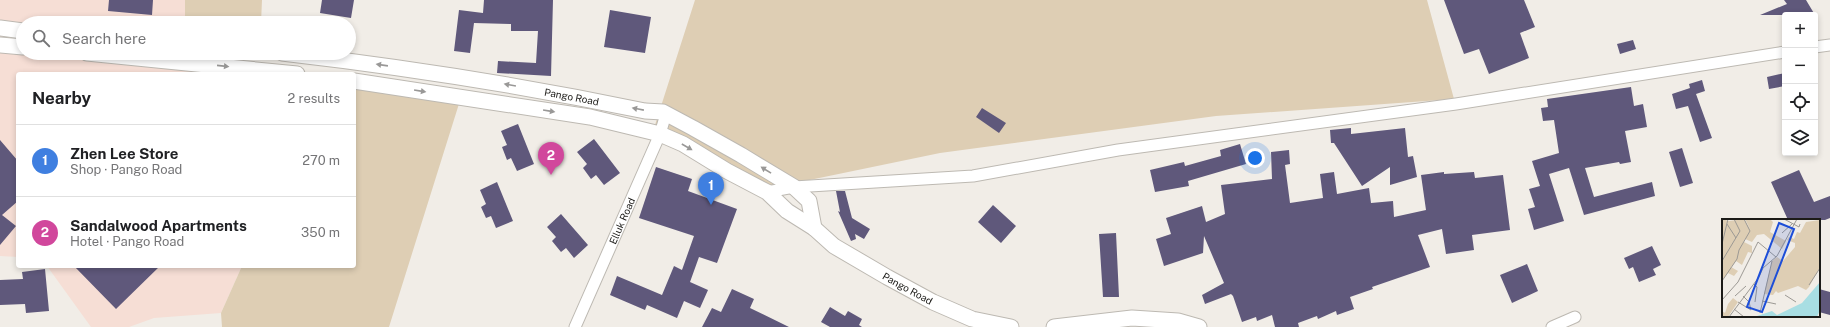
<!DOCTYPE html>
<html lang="en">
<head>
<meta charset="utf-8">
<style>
  :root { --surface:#fff; --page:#f2f2f2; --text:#202124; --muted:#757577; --line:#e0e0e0; --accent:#037bc5 }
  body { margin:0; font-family:"Public Sans",sans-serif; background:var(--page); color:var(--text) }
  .controls { position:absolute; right:12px; top:12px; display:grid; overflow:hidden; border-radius:4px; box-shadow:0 2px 6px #0003 }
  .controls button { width:36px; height:36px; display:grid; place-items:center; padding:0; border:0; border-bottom:1px solid var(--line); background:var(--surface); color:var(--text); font:20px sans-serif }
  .you { position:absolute; left:1255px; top:158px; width:14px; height:14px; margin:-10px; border:3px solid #fff; border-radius:50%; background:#1a73e8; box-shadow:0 0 0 6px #1a73e833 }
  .badge { display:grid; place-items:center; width:26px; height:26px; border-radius:50%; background:var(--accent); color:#fff; font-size:13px; font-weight:700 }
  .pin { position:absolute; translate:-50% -33px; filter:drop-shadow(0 1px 2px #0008) }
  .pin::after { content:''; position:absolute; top:21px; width:14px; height:12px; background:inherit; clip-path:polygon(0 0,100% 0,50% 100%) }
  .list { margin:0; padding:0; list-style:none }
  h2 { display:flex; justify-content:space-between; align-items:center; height:52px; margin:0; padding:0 16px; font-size:17px }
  h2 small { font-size:13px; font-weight:400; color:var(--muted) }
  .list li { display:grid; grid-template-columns:26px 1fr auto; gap:12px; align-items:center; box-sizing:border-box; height:72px; padding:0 16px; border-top:1px solid var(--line) }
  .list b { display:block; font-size:15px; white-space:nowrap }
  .list p { margin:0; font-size:13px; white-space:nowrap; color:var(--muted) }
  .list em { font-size:13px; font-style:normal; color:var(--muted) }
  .icon { flex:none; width:22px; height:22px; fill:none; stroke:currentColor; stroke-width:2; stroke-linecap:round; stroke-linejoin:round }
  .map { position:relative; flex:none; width:1830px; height:327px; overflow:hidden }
  .search { position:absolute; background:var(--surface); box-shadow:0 2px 6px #0003; left:16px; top:16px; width:340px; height:44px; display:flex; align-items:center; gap:10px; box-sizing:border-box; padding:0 14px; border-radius:22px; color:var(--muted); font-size:15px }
  .panel { position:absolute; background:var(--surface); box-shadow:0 2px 6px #0003; left:16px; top:72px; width:340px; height:196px; border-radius:4px }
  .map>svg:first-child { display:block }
  .commercial { fill:#f6ded5 }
  .green { fill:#deceb4 }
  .building { fill:#5f587b }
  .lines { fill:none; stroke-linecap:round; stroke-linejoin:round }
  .street-casing { stroke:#bdb9b2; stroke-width:13 }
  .secondary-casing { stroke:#bdb9b2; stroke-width:17 }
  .street { stroke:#fff; stroke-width:11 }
  .secondary { stroke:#fff; stroke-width:15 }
  .oneway { fill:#999897 }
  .labels { text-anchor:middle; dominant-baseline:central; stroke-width:4; stroke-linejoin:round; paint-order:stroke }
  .street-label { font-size:10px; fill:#1c1b18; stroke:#fffaf4 }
  .inset-road { fill:none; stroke:#9c9994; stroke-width:1 }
  .view { fill:#1d4ed8; fill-opacity:0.15; stroke:#1d4ed8; stroke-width:2 }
  .inset-edge { fill:none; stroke:#1c1b18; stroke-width:2 }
</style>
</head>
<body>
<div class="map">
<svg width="1830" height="327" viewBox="0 0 1830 327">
  <rect width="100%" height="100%" fill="#f1ede7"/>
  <path class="commercial" d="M0 0H185V23H23V53H183L182 61 281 74H18V257L0 256Z
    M47 266H242L221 313 154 318 129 327H91Z"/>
  <path class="green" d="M185 0H262L261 23H185Z
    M695 0H1427L1454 99 1216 116 940 153 766 189 655 125Z
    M354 77 463 91 389 327H222L221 313 242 266H354Z"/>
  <path class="building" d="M109 0H153L152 15 108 11Z
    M322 0H354L351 18 320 13Z
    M484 0H553L551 76 497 73 498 61 536 63 538 31H511V24L474 23 470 53 454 51 459 10 483 13Z
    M1444 0H1524L1535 27 1520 33 1529 58 1489 74 1479 49 1464 54Z
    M1784 0H1806L1815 15H1760L1787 4Z
    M610 10 651 17 645 53 604 47Z
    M1633 40 1636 49 1620 54 1617 44Z
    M1785 73V86L1769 89 1767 77Z
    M1702 80 1705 91 1696 94 1712 138 1700 142 1688 106 1676 109 1672 94 1690 88 1689 84Z
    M1631 87 1634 106 1643 104 1647 127 1625 131 1631 162 1620 164 1619 162 1585 168 1594 197 1652 182 1655 196 1584 215 1569 168 1549 174 1564 221 1534 230 1528 209 1535 207 1529 189 1540 186 1532 161 1559 153 1554 120 1543 121 1541 108 1548 107 1547 99Z
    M982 108 1006 123 999 133 976 117Z
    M518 124 534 164 517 171 511 158 507 160 502 147 507 145 501 131Z
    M1351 128V134L1405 128 1408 157 1413 156 1417 177 1390 185V167L1362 186 1334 143H1331L1330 130Z
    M594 139 620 173 604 185 596 175 591 179 583 168 587 164 577 152Z
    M0 140 18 161V201L2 215 16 226 0 245Z
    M1240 144 1246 164 1188 181 1189 186 1155 192 1150 170 1184 162 1185 166 1221 156 1220 150Z
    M1682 148 1693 183 1680 187 1669 152Z
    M1289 150 1290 164 1285 165 1290 203 1323 198 1320 174 1334 172 1337 194 1369 188 1371 203 1393 201 1394 217 1426 210 1421 175 1444 172V174L1474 172 1475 178 1503 175 1510 230 1472 235 1474 250 1446 254 1442 229 1418 235 1430 267 1372 287 1373 289 1350 297 1354 309 1337 315 1336 311 1318 319 1317 316 1298 323 1299 327H1275L1272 315 1257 321 1256 317 1242 322 1233 296 1231 294 1205 304 1202 295 1224 283 1204 236 1203 253 1164 266 1156 239 1171 234 1166 218 1202 206 1206 222 1225 214 1221 185 1272 179 1271 152Z
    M656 167 692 179 688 191 737 209 717 263 699 257 690 282 708 290 700 308 684 301 677 318 647 305 645 310 610 295 617 276 662 295 674 266 682 270 694 236 639 218Z
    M1799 170 1814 202 1830 196V218L1825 220H1788L1771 182Z
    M497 182 513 221 496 228 491 216 486 218 481 207 486 204 480 190Z
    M836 191H845L852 218 870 229 864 239 855 234 856 239 851 241 838 211 840 212Z
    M993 205 1016 226 1001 243 978 222Z
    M561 214 588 245 574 258 566 248 561 252 552 241 556 237 547 227Z
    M1116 233 1119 297H1103L1099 234Z
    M1652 246 1661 265 1653 269 1656 275 1639 282 1633 267 1629 269 1624 258Z
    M1527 264 1538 291 1512 303 1500 275Z
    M74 266H160L116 309Z
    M45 269 49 311 26 313 25 304 0 305V280L23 279 22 272Z
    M732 289 754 299 750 308 789 327H702L712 308 721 312Z
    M1819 289 1830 292V315L1819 312Z
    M830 307 845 316 848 311 862 319 859 325 862 327H830L821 322Z"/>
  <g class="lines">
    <g class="street-casing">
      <g id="street">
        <path d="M1815 47 1830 45"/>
        <path d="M767 192 794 187 973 176 1118 150 1456 104 1785 52"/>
        <path id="s1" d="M575 327 660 134 666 114"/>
        <path d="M1552 327 1575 317"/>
      </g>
    </g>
    <g class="secondary-casing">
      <g id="secondary">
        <path d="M0 28 23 31"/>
        <path d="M0 45 23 47"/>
        <path d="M87 53 297 74"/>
        <path id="s2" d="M282 53C404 67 525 86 645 111L663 112 693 128 741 155 794 187 809 201 814 228"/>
        <path id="s3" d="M354 81 590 117 660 134 683 144 727 171 767 192 787 211 814 228 834 246 887 277 933 302 972 319 1011 327"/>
        <path d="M1054 327 1132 318 1178 321 1199 327"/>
      </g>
    </g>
    <use href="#street" class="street"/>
    <use href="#secondary" class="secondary"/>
  </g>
  <defs><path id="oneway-solid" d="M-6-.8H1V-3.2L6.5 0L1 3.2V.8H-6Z"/></defs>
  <g class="oneway">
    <use href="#oneway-solid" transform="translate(382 65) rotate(-172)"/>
    <use href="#oneway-solid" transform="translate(223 66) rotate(6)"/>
    <use href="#oneway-solid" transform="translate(510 85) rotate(-170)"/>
    <use href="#oneway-solid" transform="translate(420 91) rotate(9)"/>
    <use href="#oneway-solid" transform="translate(638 109) rotate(-169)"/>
    <use href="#oneway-solid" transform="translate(549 111) rotate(9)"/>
    <use href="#oneway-solid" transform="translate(687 147) rotate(30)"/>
    <use href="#oneway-solid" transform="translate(766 170) rotate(-148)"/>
  </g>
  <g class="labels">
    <g class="street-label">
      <text stroke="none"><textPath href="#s2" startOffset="293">Pango Road</textPath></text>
      <text stroke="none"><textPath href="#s1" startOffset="116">Elluk Road</textPath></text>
      <text stroke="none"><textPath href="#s3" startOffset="604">Pango Road</textPath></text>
    </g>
  </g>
  <g transform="translate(1722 219)">
    <rect width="98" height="98" fill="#f1ede7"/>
    <path d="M0 0 7 2 22 0 29 12 23 0H48L51 3 48 13 64 22 60 30 42 15 35 16 30 23 23 20 22 23 30 27V34L26 33 20 46 14 42 9 48 16 52 12 57 6 54 0 61ZM98 1V48L87 68 84 71 76 67 56 74 54 72 51 76 42 75 50 42 55 38 61 42 73 28V24L65 21 67 18 72 20 75 13 78 14 84 3ZM11 79 16 83 6 98H0V92L3 94 6 85Z" fill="#deceb4"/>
    <path d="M98 63V91L95 98H32L50 92 55 96 80 84Z" fill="#a8dee3"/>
    <path class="inset-road" d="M62 0 77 8 78 5M5 5 14 19M60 14 70 5M0 25 6 0M0 42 18 12 12 0M0 62 15 40 17 31 28 12 22 0M32 65 35 68 33 83M87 66 98 49M63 76 74 83M13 77 24 67M0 81 16 63 36 23 54 38M40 82 54 85M16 83 29 91 27 83 21 77M12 90 22 98M38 94 50 42M7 98 37 58 41 49 55 37 75 0"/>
    <path class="view" d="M57 4 72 10 40 93 25 88Z"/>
    <rect width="98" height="98" class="inset-edge"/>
  </g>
</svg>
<div class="controls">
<button>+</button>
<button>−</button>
<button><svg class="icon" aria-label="locate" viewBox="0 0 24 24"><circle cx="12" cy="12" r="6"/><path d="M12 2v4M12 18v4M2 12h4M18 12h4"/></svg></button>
<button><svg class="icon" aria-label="layers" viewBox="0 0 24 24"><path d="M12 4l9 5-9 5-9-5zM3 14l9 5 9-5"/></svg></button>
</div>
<div class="you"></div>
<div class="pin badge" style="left:711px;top:205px;background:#3f7fe0">1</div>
<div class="pin badge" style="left:551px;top:175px;background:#d1479c">2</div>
<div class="search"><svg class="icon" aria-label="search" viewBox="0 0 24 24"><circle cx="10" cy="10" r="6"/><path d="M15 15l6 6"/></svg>Search here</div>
<section class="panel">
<h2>Nearby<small>2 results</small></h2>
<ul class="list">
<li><span class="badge" style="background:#3f7fe0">1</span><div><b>Zhen Lee Store</b><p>Shop · Pango Road</p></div><em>270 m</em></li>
<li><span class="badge" style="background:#d1479c">2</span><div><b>Sandalwood Apartments</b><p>Hotel · Pango Road</p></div><em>350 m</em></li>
</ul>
</section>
</div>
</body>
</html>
